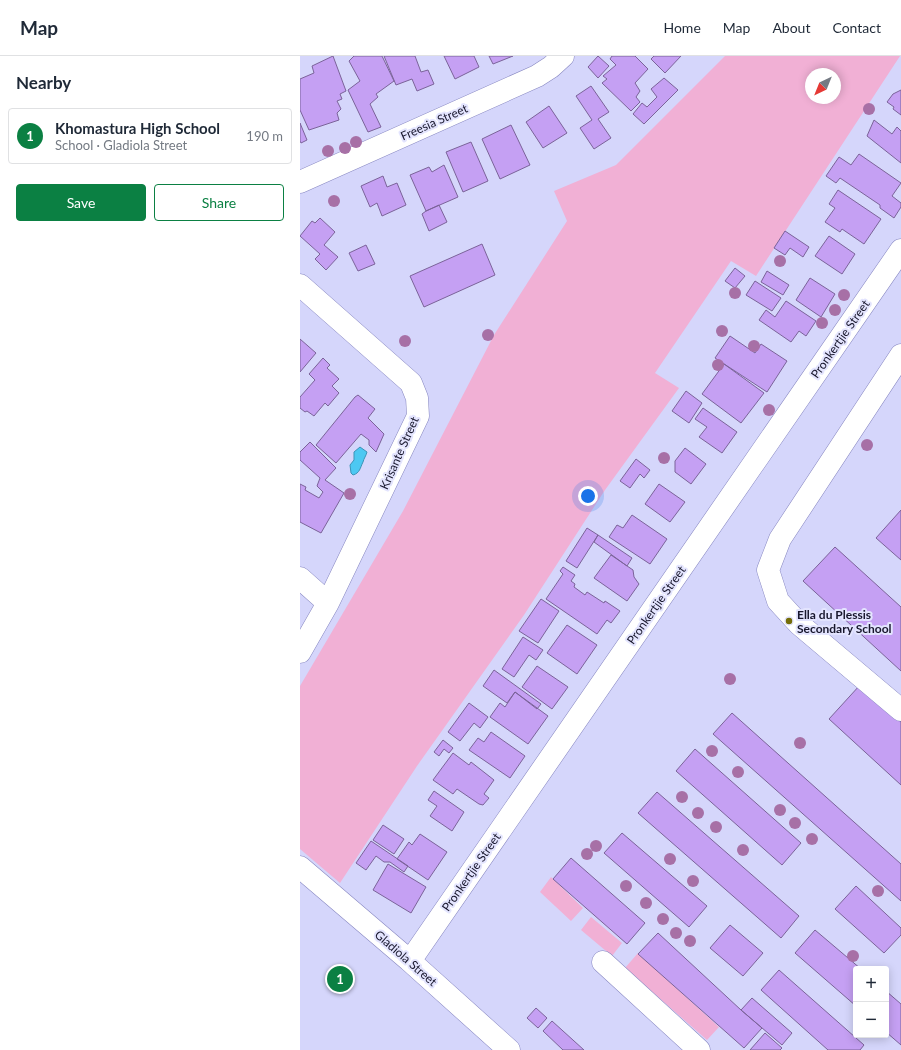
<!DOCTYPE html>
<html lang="en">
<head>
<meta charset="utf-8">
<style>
  :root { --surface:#fff; --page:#f6f6f7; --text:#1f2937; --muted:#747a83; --line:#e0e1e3; --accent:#0b8043 }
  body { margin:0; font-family:Lato,sans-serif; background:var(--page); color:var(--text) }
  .controls { position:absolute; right:12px; bottom:12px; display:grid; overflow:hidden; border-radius:4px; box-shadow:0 2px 10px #0003 }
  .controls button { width:36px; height:36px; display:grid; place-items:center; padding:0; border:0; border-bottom:1px solid var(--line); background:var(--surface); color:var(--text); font:20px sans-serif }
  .compass { position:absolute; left:505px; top:12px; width:36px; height:36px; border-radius:50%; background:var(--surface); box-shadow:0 2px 10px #0003; rotate:223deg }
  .you { position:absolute; left:288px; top:440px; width:14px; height:14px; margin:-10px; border:3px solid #fff; border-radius:50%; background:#1a73e8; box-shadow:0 0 0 6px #1a73e833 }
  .badge { display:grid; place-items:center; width:26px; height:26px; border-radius:50%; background:var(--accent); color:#fff; font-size:13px; font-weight:700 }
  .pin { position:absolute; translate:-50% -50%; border:2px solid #fff; box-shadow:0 1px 4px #0006 }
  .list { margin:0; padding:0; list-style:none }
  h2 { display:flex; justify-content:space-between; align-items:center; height:52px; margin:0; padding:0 16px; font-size:17px }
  h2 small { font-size:13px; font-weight:400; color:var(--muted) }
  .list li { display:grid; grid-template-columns:26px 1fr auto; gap:12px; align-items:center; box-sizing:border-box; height:56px; margin:0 8px 8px; padding:0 8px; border:1px solid var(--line); border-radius:4px }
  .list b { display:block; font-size:15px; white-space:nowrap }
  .list p { margin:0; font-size:13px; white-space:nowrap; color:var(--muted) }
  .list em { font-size:13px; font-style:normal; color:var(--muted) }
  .actions { display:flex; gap:8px; padding:12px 16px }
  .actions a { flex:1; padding:9px 0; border:1px solid var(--accent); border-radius:4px; text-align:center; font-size:14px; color:var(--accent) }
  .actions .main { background:var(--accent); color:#fff }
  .map { position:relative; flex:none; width:601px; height:994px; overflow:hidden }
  header { display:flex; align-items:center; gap:24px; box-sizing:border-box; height:56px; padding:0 20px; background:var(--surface); border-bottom:1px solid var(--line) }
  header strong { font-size:19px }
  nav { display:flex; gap:22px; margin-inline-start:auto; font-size:14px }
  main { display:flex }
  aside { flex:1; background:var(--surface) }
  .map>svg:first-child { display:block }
  .green { fill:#f1b0d5; fill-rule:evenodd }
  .water { fill:#4cc8f2; stroke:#3c93b7 }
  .building { fill:#c5a0f3; stroke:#7b6399 }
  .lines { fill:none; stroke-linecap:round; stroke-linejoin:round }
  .minor-casing { stroke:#8686c0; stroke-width:23 }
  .minor { stroke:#fff; stroke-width:22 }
  .tree { fill:#a770a6 }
  .poi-dot { fill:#756d09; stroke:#e3e4fe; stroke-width:1.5 }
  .labels { text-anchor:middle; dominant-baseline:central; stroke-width:4; stroke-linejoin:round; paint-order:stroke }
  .street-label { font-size:12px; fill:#18172d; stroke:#e3e4fe }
  .poi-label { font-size:12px; font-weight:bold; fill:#18172d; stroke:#e3e4fe; text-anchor:start }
</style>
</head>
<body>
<header>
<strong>Map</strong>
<nav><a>Home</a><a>Map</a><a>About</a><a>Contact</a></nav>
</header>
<main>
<aside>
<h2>Nearby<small></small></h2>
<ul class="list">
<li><span class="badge">1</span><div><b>Khomastura High School</b><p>School · Gladiola Street</p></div><em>190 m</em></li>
</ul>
<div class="actions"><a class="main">Save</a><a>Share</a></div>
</aside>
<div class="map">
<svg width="601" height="994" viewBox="0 0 601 994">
  <rect width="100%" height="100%" fill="#d5d6fb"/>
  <path class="green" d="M425 0H600L456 220 431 205 355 317 379 332 305 434 224 559 117 710 40 827 0 793V630L103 455 194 279 267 165 254 135 316 109ZM511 18H535V42H511Z
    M251 821 283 852 271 865 240 836Z
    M291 861 322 887 312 900 281 874Z
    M338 897 419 971 407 984 325 912Z"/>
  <path class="water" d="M60 391 67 396C66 400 64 402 63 406 60 412 60 417 53 419L51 417 50 409 54 404V396Z"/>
  <path class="building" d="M33 0 46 35 40 38 42 43 37 45 41 53 37 57 39 64 9 74 0 54V23L14 17 12 10Z
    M54 0H82L94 25 76 38 78 41 70 48 81 71 68 76 48 34 60 25 49 5Z
    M84 0H115L121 16 128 14 134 28 117 35 112 23 96 29Z
    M144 0H174L179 11 155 23Z
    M189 0H213L193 8Z
    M298 0 309 10 298 22 288 11Z
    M312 0H335L348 13 335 27 340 35 336 41 340 46 331 55 302 27 307 23 303 20 316 9 310 3Z
    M354 0H381L365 17 351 3Z
    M364 22 378 34 344 68 333 58 342 47 347 51 357 41 351 33Z
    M291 30 309 56 298 63 311 82 294 93 280 72 292 64 276 40Z
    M601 34V59L593 53 594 51 587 46 593 38Z
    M249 50 267 77 243 92 226 66Z
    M574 64 592 78 597 71 601 75V107L567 80Z
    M0 67 7 84 1 87 0 85Z
    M211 69 230 109 200 123 182 83Z
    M171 86 188 125 163 136 146 96Z
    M559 98 601 127 592 140 601 147V151L594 162 580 152V149L540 122 536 127 526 120 539 101 551 109Z
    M144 109 158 141 126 155 110 119 129 111 132 116Z
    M83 120 87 131 97 127 106 149 82 160 77 147 70 151 61 130Z
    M538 134 581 163 564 188 542 173 540 176 525 166 535 152 529 148Z
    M139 149 147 166 129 175 122 158 126 155Z
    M20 162 35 176 24 189 38 201 26 214 15 203 20 198 0 180 12 165 15 167Z
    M485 175 509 191 503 201 490 192 485 199 474 192Z
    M529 180 555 198 542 218 515 200Z
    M182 188 195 219 124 251 110 220Z
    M66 189 75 208 58 215 49 197Z
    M435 212 445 220 435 232 425 225Z
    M467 215 489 229 483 239 461 226Z
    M510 222 535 238 521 261 496 244Z
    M455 225 481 242 472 255 446 239Z
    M486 245 516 265 506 280 499 275 491 286 459 264 466 254 475 261Z
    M430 280 455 297 461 288 487 305 467 336 415 302Z
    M0 283 16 297 0 316Z
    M23 302 30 309 27 312 39 323 32 330 39 337 28 350 25 347 14 360 7 355 5 356 0 352V341L15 324 9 318Z
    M424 308 464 337 441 367 402 338Z
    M386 335 402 347 389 367 372 355Z
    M58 339 75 353 68 362 84 378 76 396 69 389V384L61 378 36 407 16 389 55 341Z
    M403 352 437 376 422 397 399 381 407 371 395 363Z
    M10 386 36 412 25 424 44 437 21 477 0 466V428L6 431 5 434 19 442 23 436 17 430 20 422 0 404V396Z
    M385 392 406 408 391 428 375 416V405Z
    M336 403 350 414 344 422 340 418 330 432 320 425Z
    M359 428 385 446 370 466 345 448Z
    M601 454V504L576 482Z
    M332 459 367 483 350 508 309 481 317 469 323 472Z
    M287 472 298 479 277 512 266 505Z
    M298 479 332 502 327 510 294 486Z
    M535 491 601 551V615L503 525Z
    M311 499 333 514 334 521 339 528 327 545 294 522Z
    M263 511 275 519 271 525 275 528 274 531 285 539 287 536 304 547 305 545 320 555 311 567 307 564 297 578 246 543 263 518 260 515Z
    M241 543 259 555 238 587 219 575Z
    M267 569 297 589 277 618 247 597Z
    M223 581 243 594 236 604 229 599 214 621 202 613Z
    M237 610 268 631 252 653 222 631Z
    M194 614 241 648 237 653 215 636 207 647 183 630Z
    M560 629 601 666V729L529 663Z
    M215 636 248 660 228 688 190 661 200 647 205 651Z
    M169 647 188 661 180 672 174 667 160 685 148 676Z
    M432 657 601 808V845L413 678Z
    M191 676 225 700 210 722 169 694 178 682 184 686Z
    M143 684 153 692 149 697 144 693 139 700 134 696Z
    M395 693 501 787 482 809 376 715Z
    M153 697 169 709 171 706 194 724 184 738 189 742 183 749 179 748 157 733 153 738 133 724Z
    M134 735 164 756 152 775 130 760 137 750 128 744Z
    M357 736 499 860 481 882 338 757Z
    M83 769 104 783 94 798 73 784Z
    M322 777 407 850 389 871 304 797Z
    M120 778 147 796 128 824 97 803 109 786 112 789Z
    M71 785 108 810 104 816 90 806H84L76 800 66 814 56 807Z
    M271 802 345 867 327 888 253 823Z
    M88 808 126 831 111 857 73 834Z
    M556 830 601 872V879L584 897 535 853Z
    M430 869 463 897 443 920 410 892Z
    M515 874 561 913H556V950L495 897Z
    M358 877 441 954 462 972 444 992 338 898Z
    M479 914 564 989 560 994H528L461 934Z
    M586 935 601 948V989L586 976Z
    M452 942 492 977 482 989 441 954Z
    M236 952 247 962 238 972 227 962Z
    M252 965 284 994H263L243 975Z
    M465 977 482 992 480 994H450Z"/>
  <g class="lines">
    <g class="minor-casing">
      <path id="minor" d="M0 126 237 20 251 11 263 0
        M0 229 111 327 117 342 118 360 28 547 0 596
        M601 299 480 483 468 514 478 545 499 568 601 654
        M0 522 28 547
        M0 811 110 905 209 994
        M110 905 601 194
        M303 906 399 994"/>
    </g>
    <use href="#minor" class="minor"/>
  </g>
  <g class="tree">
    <circle cx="569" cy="53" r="6"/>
    <circle cx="56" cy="86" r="6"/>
    <circle cx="45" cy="92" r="6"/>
    <circle cx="28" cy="95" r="6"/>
    <circle cx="34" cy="145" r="6"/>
    <circle cx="480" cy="205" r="6"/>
    <circle cx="435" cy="237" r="6"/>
    <circle cx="544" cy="239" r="6"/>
    <circle cx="535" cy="254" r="6"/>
    <circle cx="522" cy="267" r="6"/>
    <circle cx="422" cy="275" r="6"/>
    <circle cx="188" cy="279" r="6"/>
    <circle cx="105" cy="285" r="6"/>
    <circle cx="454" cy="290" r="6"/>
    <circle cx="418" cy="309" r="6"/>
    <circle cx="469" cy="354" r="6"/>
    <circle cx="567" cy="389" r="6"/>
    <circle cx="364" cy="402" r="6"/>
    <circle cx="50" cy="438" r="6"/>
    <circle cx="430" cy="623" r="6"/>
    <circle cx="500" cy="687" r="6"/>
    <circle cx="412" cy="695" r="6"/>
    <circle cx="438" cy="716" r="6"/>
    <circle cx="382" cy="741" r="6"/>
    <circle cx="480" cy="754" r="6"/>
    <circle cx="398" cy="757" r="6"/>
    <circle cx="495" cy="767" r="6"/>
    <circle cx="416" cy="771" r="6"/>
    <circle cx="512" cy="783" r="6"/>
    <circle cx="296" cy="790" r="6"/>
    <circle cx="443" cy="794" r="6"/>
    <circle cx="287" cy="798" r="6"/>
    <circle cx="370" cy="803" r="6"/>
    <circle cx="393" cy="825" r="6"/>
    <circle cx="326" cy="830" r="6"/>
    <circle cx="578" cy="835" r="6"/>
    <circle cx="346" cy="847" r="6"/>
    <circle cx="363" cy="863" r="6"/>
    <circle cx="376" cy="877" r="6"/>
    <circle cx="390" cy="885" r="6"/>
    <circle cx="553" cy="900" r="6"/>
  </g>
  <circle class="poi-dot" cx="489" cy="565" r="4"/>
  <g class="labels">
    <g class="street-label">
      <text transform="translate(134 66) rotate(-24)">Freesia Street</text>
      <text transform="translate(540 283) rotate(-55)">Pronkertjie Street</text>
      <text transform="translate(99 397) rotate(-66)">Krisante Street</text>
      <text transform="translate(356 549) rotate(-55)">Pronkertjie Street</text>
      <text transform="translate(171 816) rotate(-55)">Pronkertjie Street</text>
      <text transform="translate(106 902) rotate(41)">Gladiola Street</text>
    </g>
    <g class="poi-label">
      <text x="497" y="558">Ella du Plessis<tspan x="497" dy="14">Secondary School</tspan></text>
    </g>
  </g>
</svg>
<div class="controls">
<button>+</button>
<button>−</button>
</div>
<svg class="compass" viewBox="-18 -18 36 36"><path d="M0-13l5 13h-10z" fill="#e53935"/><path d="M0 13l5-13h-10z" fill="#747a83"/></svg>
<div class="you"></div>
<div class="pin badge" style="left:40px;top:923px">1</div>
</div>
</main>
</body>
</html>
